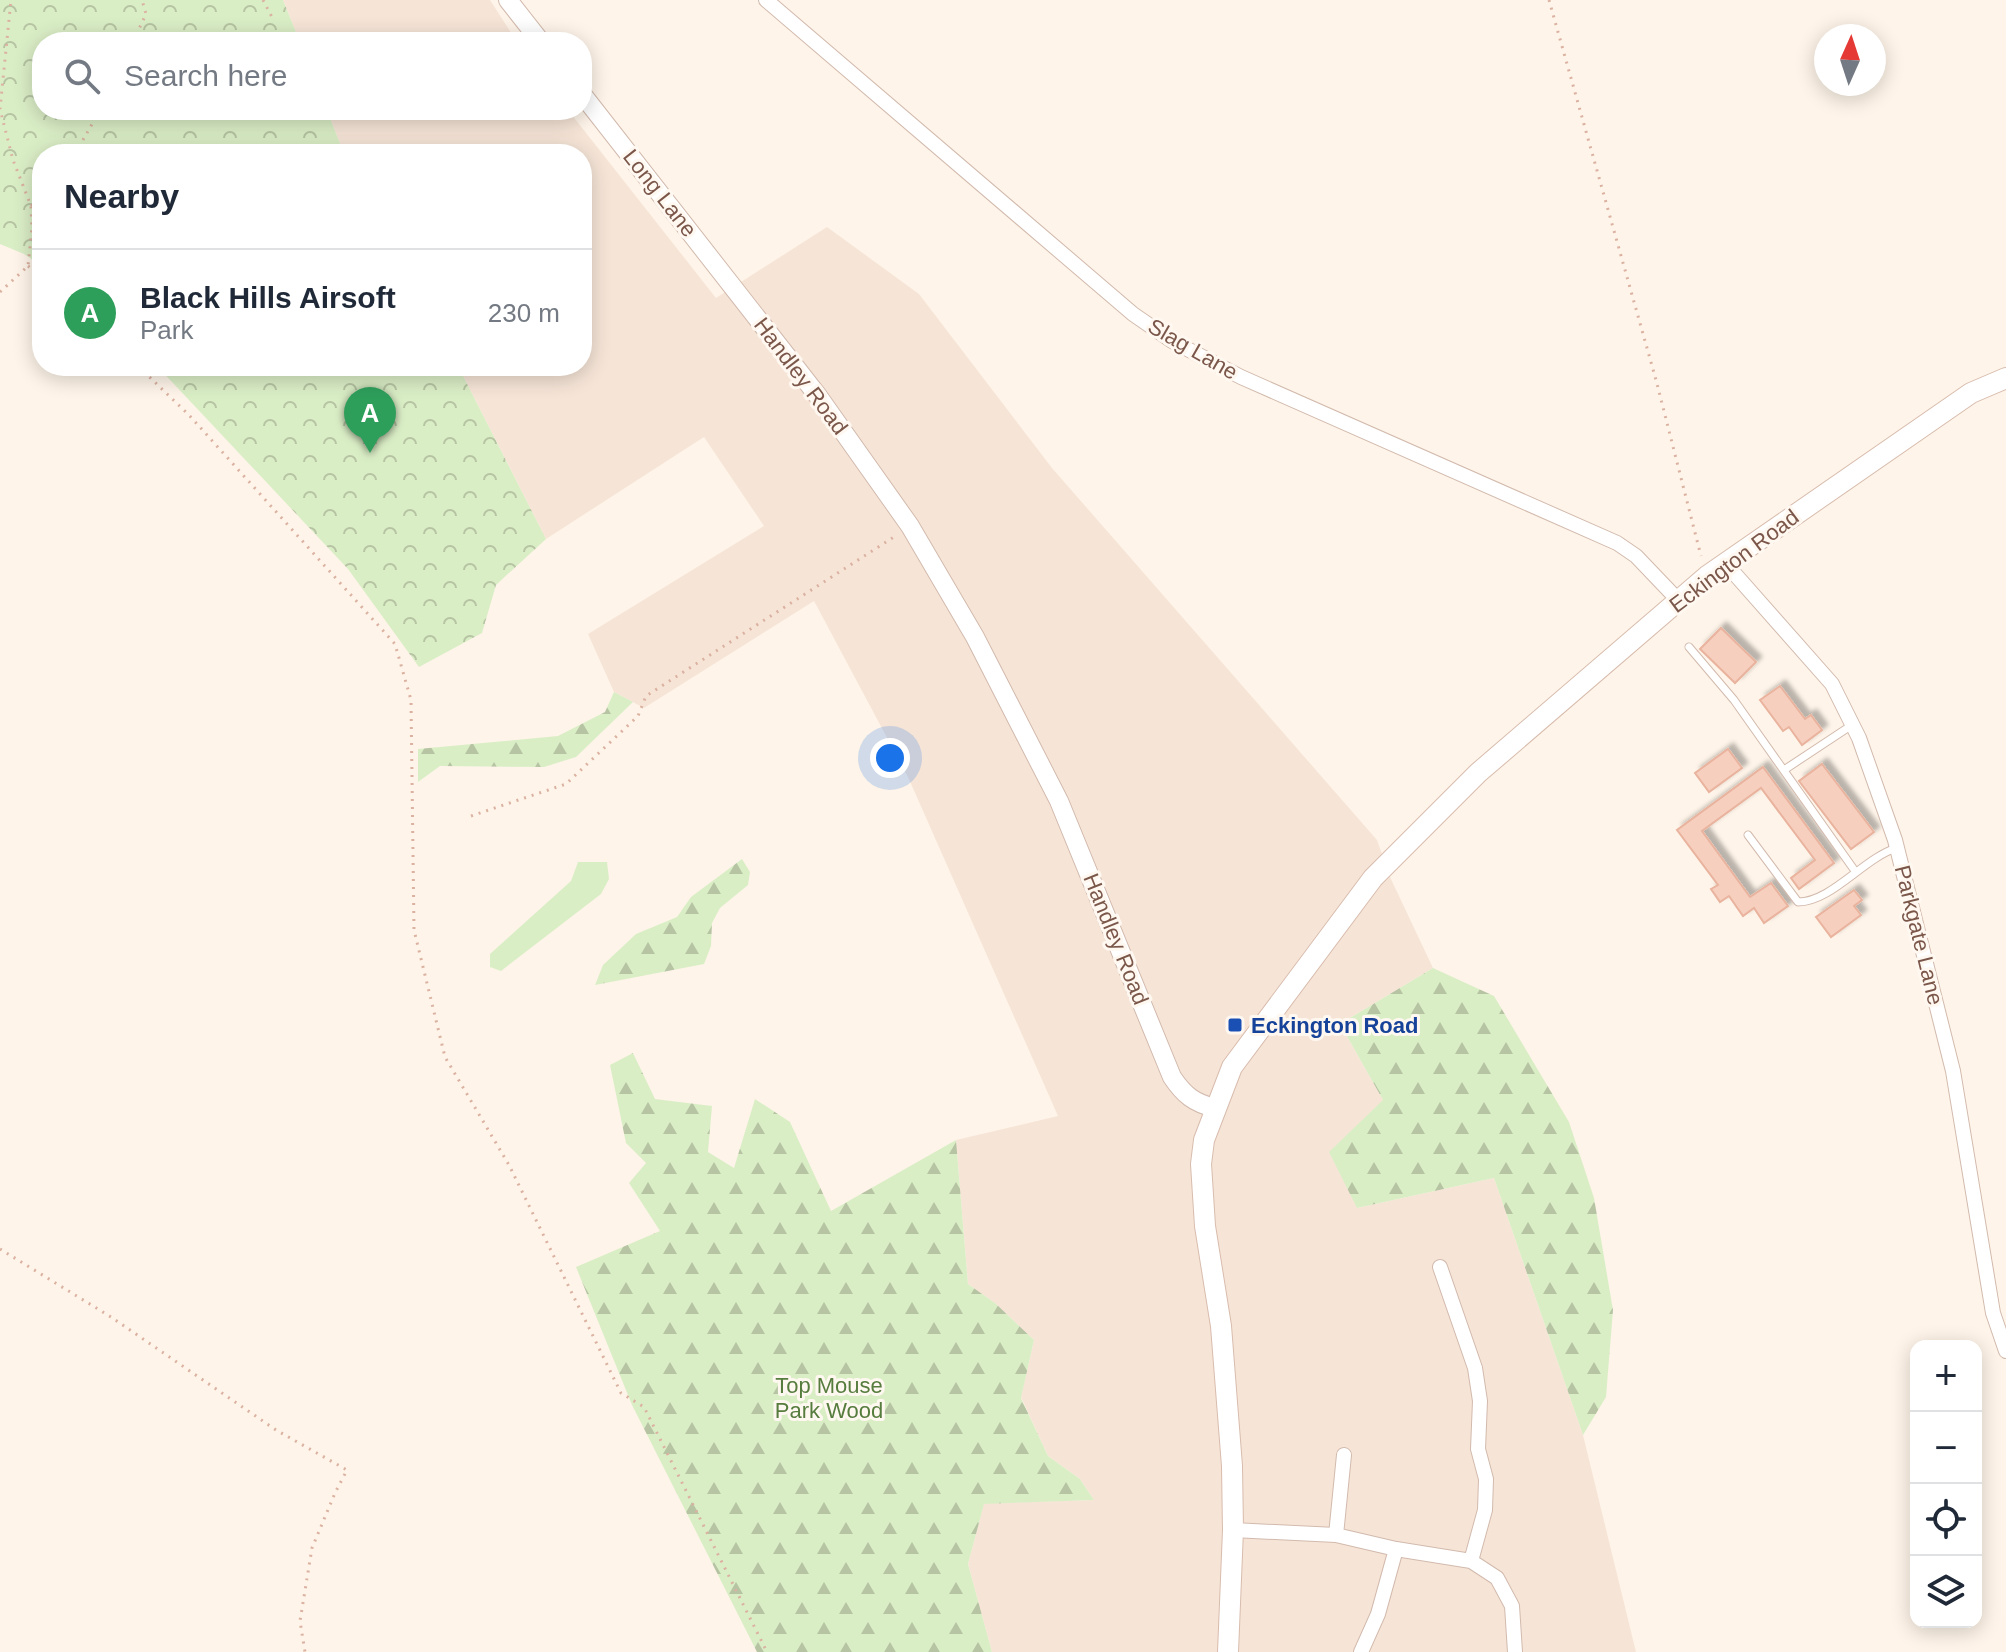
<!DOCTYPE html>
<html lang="en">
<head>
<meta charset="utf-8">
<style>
  :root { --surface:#fff; --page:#f6f6f7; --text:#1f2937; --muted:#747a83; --line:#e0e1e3; --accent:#7c3aed }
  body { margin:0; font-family:Arial,sans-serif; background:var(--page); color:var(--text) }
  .controls { position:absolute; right:24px; bottom:24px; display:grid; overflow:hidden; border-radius:16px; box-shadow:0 4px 20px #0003 }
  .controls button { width:72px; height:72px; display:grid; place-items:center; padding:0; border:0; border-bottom:2px solid var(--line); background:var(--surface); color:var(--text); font:40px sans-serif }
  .compass { position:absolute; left:1814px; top:24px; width:72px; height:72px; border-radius:50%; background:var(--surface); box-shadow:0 4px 20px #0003; rotate:3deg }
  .you { position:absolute; left:890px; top:758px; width:28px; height:28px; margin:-20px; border:6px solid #fff; border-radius:50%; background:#1a73e8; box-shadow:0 0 0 12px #1a73e833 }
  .badge { display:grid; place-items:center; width:52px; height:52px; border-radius:50%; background:var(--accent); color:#fff; font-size:26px; font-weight:700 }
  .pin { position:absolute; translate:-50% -66px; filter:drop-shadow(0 2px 4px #0008) }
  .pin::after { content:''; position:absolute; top:42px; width:28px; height:24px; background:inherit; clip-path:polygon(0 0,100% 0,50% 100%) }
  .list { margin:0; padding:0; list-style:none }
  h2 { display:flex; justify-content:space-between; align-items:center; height:104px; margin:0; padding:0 32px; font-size:34px }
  h2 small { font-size:26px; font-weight:400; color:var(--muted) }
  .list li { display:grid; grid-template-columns:52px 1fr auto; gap:24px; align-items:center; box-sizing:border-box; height:128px; padding:0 32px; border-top:2px solid var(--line) }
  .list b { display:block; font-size:30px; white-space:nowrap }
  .list p { margin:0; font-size:26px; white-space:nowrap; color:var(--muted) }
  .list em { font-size:26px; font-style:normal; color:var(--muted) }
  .icon { flex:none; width:44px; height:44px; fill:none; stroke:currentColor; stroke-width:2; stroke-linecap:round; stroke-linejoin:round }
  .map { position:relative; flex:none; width:2006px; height:1652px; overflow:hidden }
  .search { position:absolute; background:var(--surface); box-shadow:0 4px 20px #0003; left:32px; top:32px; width:560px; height:88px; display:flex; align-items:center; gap:20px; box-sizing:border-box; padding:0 28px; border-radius:32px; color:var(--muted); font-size:30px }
  .panel { position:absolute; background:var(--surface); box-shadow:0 4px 20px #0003; left:32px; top:144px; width:560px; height:232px; border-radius:32px }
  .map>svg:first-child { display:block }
  .residential { fill:#f6e5d7 }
  .grass { fill:#daeec6 }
  .forest { fill:url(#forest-firs) }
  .park { fill:url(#park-crowns) }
  .building { fill:#f6cfbf; stroke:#e9b39e; stroke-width:2; filter:url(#shadow) }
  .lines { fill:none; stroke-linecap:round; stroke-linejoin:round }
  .service-casing { stroke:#d2baad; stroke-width:9 }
  .minor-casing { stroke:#d2baad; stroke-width:16 }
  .tertiary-casing { stroke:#d2baad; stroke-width:20 }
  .secondary-casing { stroke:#d8bcad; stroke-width:22 }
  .path { stroke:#dbb2a1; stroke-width:3; stroke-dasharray:2 6; stroke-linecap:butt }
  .service { stroke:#fff; stroke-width:7 }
  .minor { stroke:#fff; stroke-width:14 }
  .tertiary { stroke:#fff; stroke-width:18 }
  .secondary { stroke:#fff; stroke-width:20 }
  .transit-dot { fill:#1a4fb4; stroke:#fff8f1; stroke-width:3 }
  .labels { text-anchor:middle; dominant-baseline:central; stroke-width:6; stroke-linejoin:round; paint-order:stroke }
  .street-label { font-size:22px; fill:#7b574a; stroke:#fff8f1 }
  .transit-label { font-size:22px; font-weight:bold; fill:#164399; stroke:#fff8f1; text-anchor:start }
  .park-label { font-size:22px; fill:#567c3e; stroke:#fff8f1 }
</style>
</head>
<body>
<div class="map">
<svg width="2006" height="1652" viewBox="0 0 2006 1652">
  <defs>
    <pattern id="forest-firs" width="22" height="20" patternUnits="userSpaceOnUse" patternTransform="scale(2)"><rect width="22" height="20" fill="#daeec6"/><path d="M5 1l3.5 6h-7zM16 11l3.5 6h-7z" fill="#b6c4a3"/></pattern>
    <pattern id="park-crowns" width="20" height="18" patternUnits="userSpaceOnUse" patternTransform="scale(2)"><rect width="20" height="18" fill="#daeec6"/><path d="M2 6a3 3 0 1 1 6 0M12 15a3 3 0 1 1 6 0" fill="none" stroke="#b6c4a3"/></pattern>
    <filter id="shadow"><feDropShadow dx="5.5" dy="-5.5" stdDeviation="2" flood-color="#0004"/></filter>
  </defs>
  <rect width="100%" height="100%" fill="#fef4e9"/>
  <path class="residential" d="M283 0H490L517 42H300Z
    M327 110H568L716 298 827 227 919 294 1052 468 1377 840 1390 877 1433 968 1340 1024 1383 1100 1357 1208 1494 1178 1583 1435 1636 1652H992L968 1564 984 1503 1094 1500 1080 1479 1048 1456 1021 1397 1034 1340 995 1303 968 1284 956 1140 1058 1116 908 777 814 601 644 708 614 692 588 634 764 526 704 437 546 539 458 366H582V154H344Z"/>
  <path class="grass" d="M578 862H607L609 879 601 894 501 971 490 967V954L571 881Z"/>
  <path class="forest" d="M614 692 633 702 576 757 544 767 440 766 418 782V749L558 736 605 712Z
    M742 859 750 872 748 885 720 908 712 923 711 946 704 964 595 985 603 965 636 934 677 917 691 897Z
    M1433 968 1494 996 1569 1122 1594 1198 1613 1310 1606 1397 1583 1435 1494 1178 1357 1208 1329 1152 1383 1100 1340 1024Z
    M633 1053 655 1099 712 1106 708 1152 734 1168 755 1099 790 1122 831 1211 956 1140 968 1284 995 1303 1034 1340 1021 1398 1048 1456 1080 1479 1094 1500 984 1504 968 1564 992 1652H757L632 1405 576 1267 660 1231 629 1183 646 1163 626 1143 610 1065Z"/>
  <path class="park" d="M0 0H283L300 42H42V110H327L344 154H42V266L24 254 0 244Z
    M157 366H458L546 539 496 585 482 633 419 667 348 569Z"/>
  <path class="building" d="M1721 628 1756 662 1735 683 1700 649Z
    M1780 686 1805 719 1811 715 1822 730 1802 745 1789 727 1783 731 1760 700Z
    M1728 749 1742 768 1709 792 1695 773Z
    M1822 764 1874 832 1851 849 1799 781Z
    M1763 767 1834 863 1799 889 1791 878 1815 860 1761 788 1702 831 1750 897 1771 883 1788 906 1764 923 1754 908 1743 916 1729 896 1720 902 1711 889 1718 885 1677 830Z
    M1854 890 1862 900 1854 906 1861 915 1831 937 1816 917Z"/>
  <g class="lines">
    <g class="service-casing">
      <path id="service" d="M1689 647 1734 700 1855 871
        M1784 770 1852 725
        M1748 835 1798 902C1831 902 1863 859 1896 848"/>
    </g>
    <g class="minor-casing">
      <path id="minor" d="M766 0 1133 314 1172 341 1241 377 1617 543 1636 556 1679 601
        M1726 564 1832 684 1859 738 1895 840 1953 1071 1993 1313 2006 1351
        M1440 1267 1475 1368 1480 1401 1478 1449 1486 1479 1485 1510 1471 1561
        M1233 1530 1336 1535 1396 1549 1471 1561 1497 1578 1512 1606 1515 1652
        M1336 1535 1344 1455
        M1361 1652 1378 1614 1396 1549"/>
    </g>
    <g class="tertiary-casing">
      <path id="tertiary" d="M508 0 541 42
        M582 94 818 396 910 526 975 637 1059 801 1172 1077C1184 1095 1194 1103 1215 1108"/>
    </g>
    <g class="secondary-casing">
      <path id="secondary" d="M1228 1652 1233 1530 1232 1466 1221 1326 1205 1226 1201 1164 1204 1140 1232 1067 1373 878 1478 773 1707 576 1971 393 2006 378"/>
    </g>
    <path class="path" d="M263 0 273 19
      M1549 0 1656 380 1701 556
      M133 42 146 14 142 0
      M75 154 100 110
      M31 206 42 192
      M28 266 42 277
      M0 292 28 266 32 228 31 206 13 160 0 109 11 0
      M138 366 189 415 395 644 411 700 414 930 445 1057 509 1165 621 1393 644 1407 767 1652
      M471 816 566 784 638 716 646 696 897 535
      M0 1249 111 1317 276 1430 347 1470 335 1493 312 1548 300 1621 305 1652"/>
    <use href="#service" class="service"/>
    <use href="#minor" class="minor"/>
    <use href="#tertiary" class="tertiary"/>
    <use href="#secondary" class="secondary"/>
  </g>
  <rect class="transit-dot" x="1227" y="1017" width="16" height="16" rx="4"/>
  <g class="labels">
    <g class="street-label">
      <text transform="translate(660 193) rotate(52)">Long Lane</text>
      <text transform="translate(1193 349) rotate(30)">Slag Lane</text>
      <text transform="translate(801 376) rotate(53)">Handley Road</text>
      <text transform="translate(1734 561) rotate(-37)">Eckington Road</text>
      <text transform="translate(1919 935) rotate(76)">Parkgate Lane</text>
      <text transform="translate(1116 939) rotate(68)">Handley Road</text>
    </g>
    <g class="transit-label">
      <text x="1251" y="1025">Eckington Road</text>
    </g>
    <g class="park-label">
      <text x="829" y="1385">Top Mouse<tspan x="829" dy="25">Park Wood</tspan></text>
    </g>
  </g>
</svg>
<div class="controls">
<button>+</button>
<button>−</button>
<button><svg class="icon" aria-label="locate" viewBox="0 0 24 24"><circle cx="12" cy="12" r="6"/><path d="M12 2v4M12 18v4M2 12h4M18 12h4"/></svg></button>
<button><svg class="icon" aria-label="layers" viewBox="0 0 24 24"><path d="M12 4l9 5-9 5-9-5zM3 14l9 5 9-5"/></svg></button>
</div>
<svg class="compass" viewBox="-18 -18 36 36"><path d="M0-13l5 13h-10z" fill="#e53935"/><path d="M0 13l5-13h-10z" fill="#747a83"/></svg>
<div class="you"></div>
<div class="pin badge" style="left:370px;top:453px;background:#2e9e5b">A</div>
<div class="search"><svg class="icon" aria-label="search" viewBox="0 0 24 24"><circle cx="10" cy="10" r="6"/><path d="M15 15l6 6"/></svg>Search here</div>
<section class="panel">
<h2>Nearby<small></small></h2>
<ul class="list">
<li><span class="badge" style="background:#2e9e5b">A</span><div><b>Black Hills Airsoft</b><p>Park</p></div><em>230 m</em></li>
</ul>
</section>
</div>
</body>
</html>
